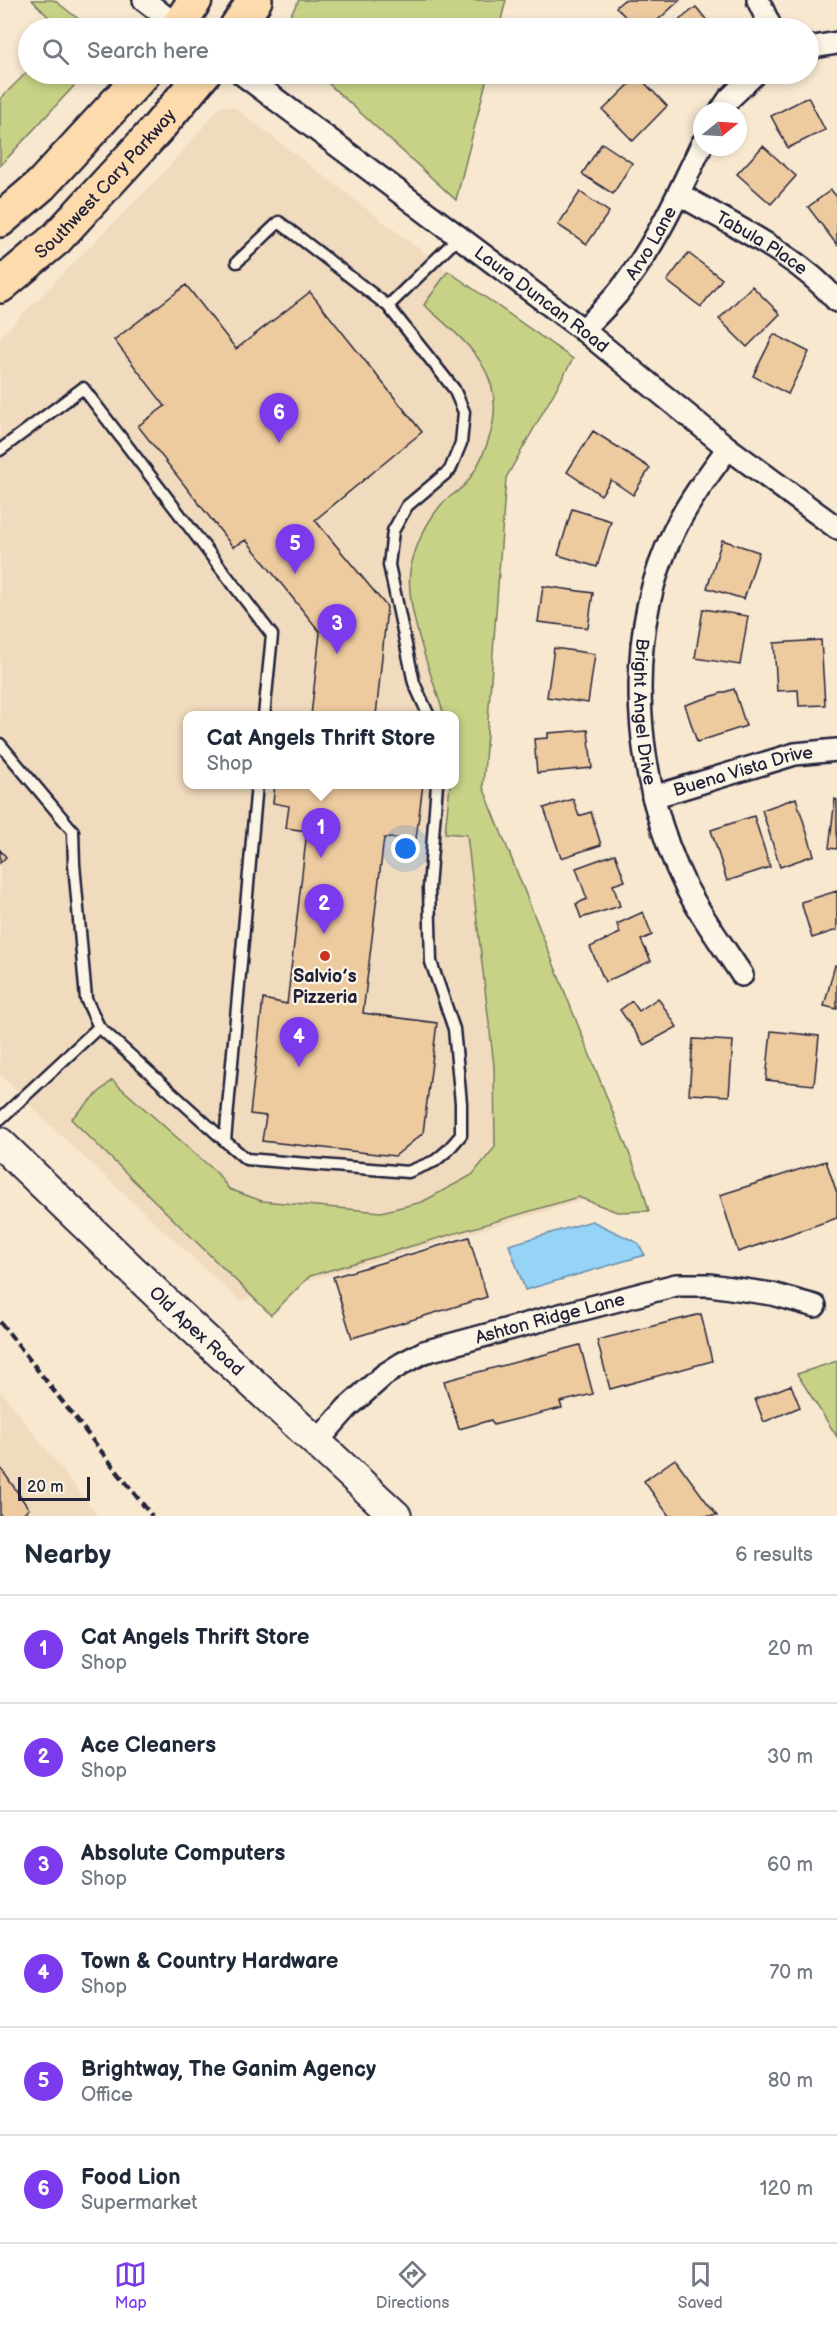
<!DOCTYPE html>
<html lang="en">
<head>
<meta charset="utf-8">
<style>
  :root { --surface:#fff; --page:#f2f2f3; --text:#1f2937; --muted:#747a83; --line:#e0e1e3; --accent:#7c3aed }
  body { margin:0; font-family:"Balsamiq Sans",sans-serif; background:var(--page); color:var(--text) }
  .compass { position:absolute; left:693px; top:102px; width:54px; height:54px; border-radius:50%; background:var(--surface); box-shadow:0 3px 9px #0003; rotate:72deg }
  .scale { position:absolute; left:18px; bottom:15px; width:72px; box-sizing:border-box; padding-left:6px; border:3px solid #22223b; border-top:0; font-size:16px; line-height:21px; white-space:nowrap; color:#22223b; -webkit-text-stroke:4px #fcf5e5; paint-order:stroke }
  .you { position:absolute; left:406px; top:849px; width:21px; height:21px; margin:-15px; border:4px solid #fff; border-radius:50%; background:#1a73e8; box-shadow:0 0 0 9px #1a73e833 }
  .badge { display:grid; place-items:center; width:39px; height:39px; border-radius:50%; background:var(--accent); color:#fff; font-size:20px; font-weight:700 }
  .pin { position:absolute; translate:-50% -50px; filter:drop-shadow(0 2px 3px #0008) }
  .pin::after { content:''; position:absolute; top:32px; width:21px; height:18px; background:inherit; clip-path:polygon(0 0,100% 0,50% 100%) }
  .popup { position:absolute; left:183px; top:711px; width:276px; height:78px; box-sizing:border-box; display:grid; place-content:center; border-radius:12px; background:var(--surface); filter:drop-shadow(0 2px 4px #0005); font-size:20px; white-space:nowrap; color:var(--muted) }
  .popup b { font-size:22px; color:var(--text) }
  .popup::after { content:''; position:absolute; left:50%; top:100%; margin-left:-12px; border:12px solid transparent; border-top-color:var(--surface) }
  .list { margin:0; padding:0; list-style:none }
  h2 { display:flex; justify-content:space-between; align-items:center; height:78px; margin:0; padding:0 24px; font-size:26px }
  h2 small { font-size:20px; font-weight:400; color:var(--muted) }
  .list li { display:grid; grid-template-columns:39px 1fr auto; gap:18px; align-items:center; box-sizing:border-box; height:108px; padding:0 24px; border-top:2px solid var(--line) }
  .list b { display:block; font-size:22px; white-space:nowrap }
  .list p { margin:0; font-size:20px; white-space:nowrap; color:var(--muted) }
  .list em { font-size:20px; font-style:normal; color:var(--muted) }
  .icon { flex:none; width:33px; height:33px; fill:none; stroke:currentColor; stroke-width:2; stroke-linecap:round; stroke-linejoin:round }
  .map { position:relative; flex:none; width:837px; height:1516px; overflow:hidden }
  .search { position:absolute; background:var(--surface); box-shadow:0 3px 9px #0003; left:18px; right:18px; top:18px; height:66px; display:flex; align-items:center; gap:15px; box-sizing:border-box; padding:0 21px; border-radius:33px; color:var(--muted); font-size:22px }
  .sheet { height:726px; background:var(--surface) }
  nav { display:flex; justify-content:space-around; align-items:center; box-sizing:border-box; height:84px; border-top:2px solid var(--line); background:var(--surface); font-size:16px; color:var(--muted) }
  nav a { display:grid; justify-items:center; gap:3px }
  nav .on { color:var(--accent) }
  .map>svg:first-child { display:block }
  .built { fill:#f1dbbe; fill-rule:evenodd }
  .green { fill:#c8d286; stroke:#757a60; stroke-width:1.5 }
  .water { fill:#95d4f6; stroke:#678dab; stroke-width:1.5 }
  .building { fill:#eeca9f; stroke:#22223b; stroke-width:1.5 }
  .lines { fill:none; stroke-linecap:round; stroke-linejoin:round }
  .lane-casing { stroke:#22223b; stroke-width:15 }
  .street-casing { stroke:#22223b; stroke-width:26 }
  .secondary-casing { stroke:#22223b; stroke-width:34 }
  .primary-casing { stroke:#22223b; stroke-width:38 }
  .lane { stroke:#fcf5e5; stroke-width:10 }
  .street { stroke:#fcf5e5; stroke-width:21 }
  .secondary { stroke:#fcf5e5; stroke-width:30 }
  .primary { stroke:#fedbac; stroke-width:33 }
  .rail { stroke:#22223b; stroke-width:4.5; stroke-dasharray:9 4.5; stroke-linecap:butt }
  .poi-dot { fill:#c8321e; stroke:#fcf5e5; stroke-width:2 }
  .labels { text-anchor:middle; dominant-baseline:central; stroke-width:4.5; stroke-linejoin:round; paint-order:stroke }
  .street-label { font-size:18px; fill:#22223b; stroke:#fcf5e5 }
  .poi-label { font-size:18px; font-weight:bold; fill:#22223b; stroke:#fcf5e5 }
</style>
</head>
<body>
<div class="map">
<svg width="837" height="1516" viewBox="0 0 837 1516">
  <rect width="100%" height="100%" fill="#f8e8d0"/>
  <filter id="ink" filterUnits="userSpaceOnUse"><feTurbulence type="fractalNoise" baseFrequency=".0167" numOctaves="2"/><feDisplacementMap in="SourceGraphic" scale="12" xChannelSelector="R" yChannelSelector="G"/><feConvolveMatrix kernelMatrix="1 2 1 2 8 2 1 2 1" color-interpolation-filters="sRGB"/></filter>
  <g filter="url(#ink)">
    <path class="built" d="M221 106 234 107 466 285 573 359 506 478 483 787 641 1183 240 1301 46 1122 0 1074V337L168 168ZM188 716H454V784H188Z
      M0 1390 98 1516H0Z"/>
    <path class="green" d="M32 0H54L90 28H59Z
      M299 0H506L499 28H283Z
      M28 71V74H85L0 166V99Z
      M318 74H488L456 200Z
      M448 271 573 359 506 478 483 787 641 1183 649 1211 617 1212 578 1197 310 1276 271 1315 71 1119 112 1080 217 1173 229 1189 262 1201 381 1212 422 1202 472 1175 495 1147 494 1066 467 835 445 833 450 785 454 784V716L444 715C433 679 402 602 411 566 416 545 427 522 441 505 448 496 461 491 468 481 478 467 486 449 491 432 507 372 465 341 424 305Z
      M837 1361V1437L797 1374Z"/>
    <path class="water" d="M592 1221 638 1243 645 1255 525 1290 509 1245Z"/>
    <path class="building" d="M624 0H680L649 28H636L616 7Z
      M696 7 713 28H669Z
      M638 76 667 106 633 141 603 110Z
      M808 97 825 130 788 148 771 116Z
      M602 143 632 163 613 194 582 174Z
      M763 146 796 176 771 204 737 174Z
      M831 190 837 197V245L808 207Z
      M580 192 609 212 587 244 558 225Z
      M688 253 722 279 701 307 667 281Z
      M186 285 236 349 310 292 422 432 315 520 387 607 376 716H311L320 632 246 540 233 547 138 426 165 406 114 340Z
      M752 286 780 314 747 347 719 319Z
      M774 334 809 352 788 394 753 376Z
      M593 431 650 468 633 495 611 480 601 495 567 472Z
      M572 509 611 521 597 567 558 555Z
      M722 540 759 552 744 599 707 588Z
      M543 586 593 593 588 628 538 622Z
      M703 609 748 616 740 665 695 658Z
      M821 640 825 705 799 706 798 690 777 691 774 643Z
      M554 648 595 654 588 703 547 697Z
      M734 689 746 726 697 742 685 705Z
      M588 730 592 768 537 773 534 739 548 738V733Z
      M275 784H423L416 839 384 838 363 1013 437 1023 423 1133 395 1156 262 1141 266 1116 250 1114 263 999 287 1004 307 831 286 828 289 806 273 803Z
      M796 798 814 855 780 867 762 810Z
      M573 799 579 816 591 812 601 845 561 858 544 808Z
      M835 799 837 800V849L829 848Z
      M754 816 770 867 727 881 711 830Z
      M0 850 6 857 0 863Z
      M615 854 625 881 613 885 620 906 581 918 576 904 587 899 576 868Z
      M837 891V930L812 938 801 902Z
      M643 912 652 935 641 940 651 961 605 982 590 947 620 933 617 924Z
      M835 965 837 966V1009L824 1006Z
      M658 998 677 1027 644 1045 620 1010 632 1001 639 1011Z
      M771 1031 819 1036 814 1085 766 1080Z
      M693 1039 733 1041 729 1096 689 1094Z
      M826 1161 837 1193V1218L738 1252 720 1195Z
      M469 1237 487 1297 352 1338 333 1277Z
      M701 1314 712 1361 610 1389 597 1340Z
      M580 1345 593 1394 560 1402 562 1408 493 1425 491 1420 459 1429 444 1381Z
      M791 1385 800 1407 764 1422 755 1399Z
      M675 1459 717 1516H669L644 1481Z
      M0 1467 29 1509 19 1516H0Z"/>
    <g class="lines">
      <g class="lane-casing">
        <path id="lane" d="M237 262 279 222 388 306
          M0 450 83 388 272 635 264 716
          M429 716 414 683 389 565 393 531 407 506 450 470 461 443 464 412 454 389 388 306 459 237
          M0 744 73 831 74 864 86 999 99 1027 225 1141 257 784
          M0 1119 99 1027
          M225 1141 246 1159 408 1172 435 1161 448 1150 461 1135V1103L454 1029 431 962 429 888 437 784"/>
      </g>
      <g class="street-casing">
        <g id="street">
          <path d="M144 0 180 28"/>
          <path d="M758 0 771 28"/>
          <path d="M808 48 837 43"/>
          <path id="s1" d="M242 74 583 330 728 448 837 528"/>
          <path d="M721 111 729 99 755 74"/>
          <path id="s2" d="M679 194C731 225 797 254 837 301"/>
          <path id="s3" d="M583 330C595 318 607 306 618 293 654 248 678 195 702 144"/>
          <path id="s4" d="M728 448C709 474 688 502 674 531 621 639 634 782 686 887 702 918 723 946 742 975"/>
          <path id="s5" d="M653 797 795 754 837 750"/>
          <path id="s6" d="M316 1443 347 1408 384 1375 403 1363 424 1352 549 1318 676 1285H710L772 1294 815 1306"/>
        </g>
      </g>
      <g class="secondary-casing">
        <g id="secondary">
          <path id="s7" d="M0 1143 178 1314 396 1516"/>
        </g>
      </g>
      <g class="primary-casing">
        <g id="primary">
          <path d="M177 28 195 0"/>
          <path d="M236 28 255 0"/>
          <path d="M0 220 41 185 143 74"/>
          <path id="s8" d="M0 286 56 239 157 129 203 74"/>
        </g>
      </g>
      <use href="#lane" class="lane"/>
      <use href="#street" class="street"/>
      <use href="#secondary" class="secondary"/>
      <use href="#primary" class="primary"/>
      <path class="rail" d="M0 1322 152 1516"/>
    </g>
  </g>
  <circle class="poi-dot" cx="325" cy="956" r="6"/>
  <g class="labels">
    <g class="street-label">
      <text stroke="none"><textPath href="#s8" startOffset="147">Southwest Cary Parkway</textPath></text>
      <text stroke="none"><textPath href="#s3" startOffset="111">Arvo Lane</textPath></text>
      <text stroke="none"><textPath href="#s2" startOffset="96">Tabula Place</textPath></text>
      <text stroke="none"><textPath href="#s1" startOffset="375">Laura Duncan Road</textPath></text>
      <text stroke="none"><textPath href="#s4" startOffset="285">Bright Angel Drive</textPath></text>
      <text stroke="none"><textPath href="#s5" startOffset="94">Buena Vista Drive</textPath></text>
      <text stroke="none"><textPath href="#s6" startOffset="273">Ashton Ridge Lane</textPath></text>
      <text stroke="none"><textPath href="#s7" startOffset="272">Old Apex Road</textPath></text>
    </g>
    <g class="poi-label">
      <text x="325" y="976">Salvio’s<tspan x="325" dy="21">Pizzeria</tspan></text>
    </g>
  </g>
</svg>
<svg class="compass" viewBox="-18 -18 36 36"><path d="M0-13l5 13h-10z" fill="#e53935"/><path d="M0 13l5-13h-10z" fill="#747a83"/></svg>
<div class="scale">20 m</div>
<div class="you"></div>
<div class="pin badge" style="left:321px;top:858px">1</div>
<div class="popup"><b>Cat Angels Thrift Store</b>Shop</div>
<div class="pin badge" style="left:324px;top:934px">2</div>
<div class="pin badge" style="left:337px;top:654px">3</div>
<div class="pin badge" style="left:299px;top:1067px">4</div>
<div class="pin badge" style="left:295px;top:574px">5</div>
<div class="pin badge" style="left:279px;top:443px">6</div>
<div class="search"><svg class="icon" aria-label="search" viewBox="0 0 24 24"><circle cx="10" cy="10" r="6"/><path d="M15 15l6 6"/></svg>Search here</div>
</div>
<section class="sheet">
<h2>Nearby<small>6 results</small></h2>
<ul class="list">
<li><span class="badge">1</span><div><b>Cat Angels Thrift Store</b><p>Shop</p></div><em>20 m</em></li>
<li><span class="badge">2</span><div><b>Ace Cleaners</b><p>Shop</p></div><em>30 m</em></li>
<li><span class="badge">3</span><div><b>Absolute Computers</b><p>Shop</p></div><em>60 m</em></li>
<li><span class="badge">4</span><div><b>Town &amp; Country Hardware</b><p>Shop</p></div><em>70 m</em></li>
<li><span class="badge">5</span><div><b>Brightway, The Ganim Agency</b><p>Office</p></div><em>80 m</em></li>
<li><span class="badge">6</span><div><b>Food Lion</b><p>Supermarket</p></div><em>120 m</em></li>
</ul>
</section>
<nav>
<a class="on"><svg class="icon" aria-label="map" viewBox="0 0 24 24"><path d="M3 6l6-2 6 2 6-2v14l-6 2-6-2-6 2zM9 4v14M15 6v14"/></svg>Map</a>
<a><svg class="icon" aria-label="directions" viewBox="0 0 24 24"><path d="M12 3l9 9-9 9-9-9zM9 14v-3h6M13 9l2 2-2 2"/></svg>Directions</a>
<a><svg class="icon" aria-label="saved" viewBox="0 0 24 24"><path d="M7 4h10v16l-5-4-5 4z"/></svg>Saved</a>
</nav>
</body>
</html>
